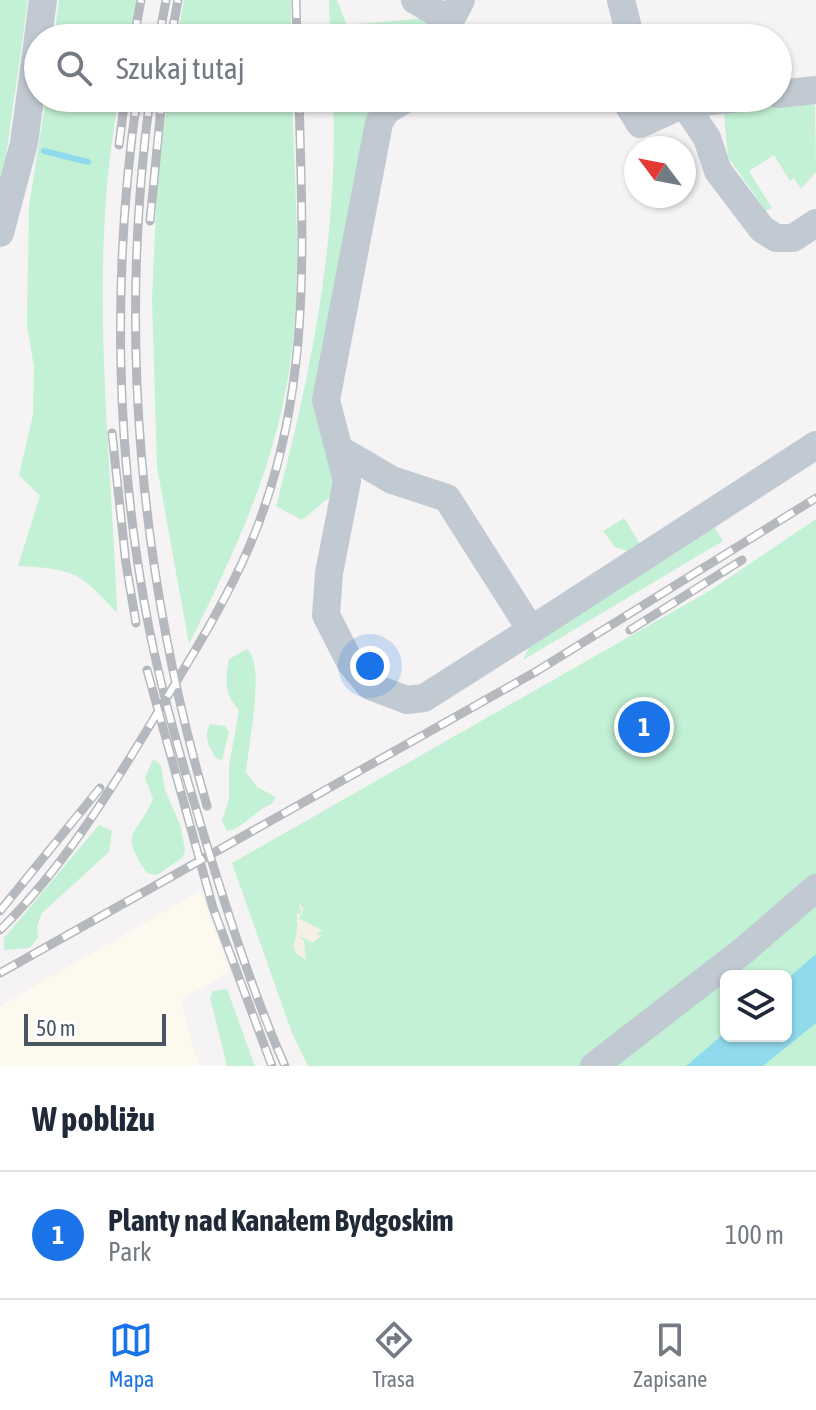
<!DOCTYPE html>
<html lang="pl">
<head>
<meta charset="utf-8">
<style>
  :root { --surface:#fff; --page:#f2f2f3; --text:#1f2937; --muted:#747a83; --line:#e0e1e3; --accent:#1a73e8 }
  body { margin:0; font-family:"Asap Condensed",sans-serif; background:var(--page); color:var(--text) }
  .controls { position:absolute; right:24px; bottom:24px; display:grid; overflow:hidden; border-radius:12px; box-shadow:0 2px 6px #0004 }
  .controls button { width:72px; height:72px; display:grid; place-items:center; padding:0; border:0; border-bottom:2px solid var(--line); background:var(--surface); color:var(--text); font:40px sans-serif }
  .compass { position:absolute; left:624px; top:136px; width:72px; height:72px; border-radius:50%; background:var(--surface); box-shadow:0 2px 6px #0004; rotate:302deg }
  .scale { position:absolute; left:24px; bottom:20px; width:142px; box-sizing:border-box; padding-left:8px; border:4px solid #4a5661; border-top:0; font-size:22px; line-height:28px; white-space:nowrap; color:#4a5661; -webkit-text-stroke:6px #fff; paint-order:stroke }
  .you { position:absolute; left:370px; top:666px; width:28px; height:28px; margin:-20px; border:6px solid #fff; border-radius:50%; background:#1a73e8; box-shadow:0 0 0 12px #1a73e833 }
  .badge { display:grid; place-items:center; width:52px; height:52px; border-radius:50%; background:var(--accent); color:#fff; font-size:26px; font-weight:700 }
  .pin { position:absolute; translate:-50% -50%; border:4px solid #fff; box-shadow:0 2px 8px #0006 }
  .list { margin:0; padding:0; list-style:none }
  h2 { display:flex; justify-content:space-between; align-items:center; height:104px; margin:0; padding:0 32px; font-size:34px }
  h2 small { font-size:26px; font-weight:400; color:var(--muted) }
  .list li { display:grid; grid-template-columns:52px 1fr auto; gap:24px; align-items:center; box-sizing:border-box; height:128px; padding:0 32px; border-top:2px solid var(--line) }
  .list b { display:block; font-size:30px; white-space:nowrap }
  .list p { margin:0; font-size:26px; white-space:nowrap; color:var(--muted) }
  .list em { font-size:26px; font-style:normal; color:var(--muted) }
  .icon { flex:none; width:44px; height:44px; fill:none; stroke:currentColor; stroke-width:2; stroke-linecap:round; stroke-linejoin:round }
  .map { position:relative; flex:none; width:816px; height:1066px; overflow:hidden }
  .search { position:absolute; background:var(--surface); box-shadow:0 2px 6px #0004; left:24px; right:24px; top:24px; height:88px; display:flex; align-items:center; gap:20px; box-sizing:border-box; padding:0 28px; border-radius:44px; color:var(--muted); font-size:30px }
  .sheet { height:232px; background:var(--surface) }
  nav { display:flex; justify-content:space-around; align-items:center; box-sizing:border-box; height:112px; border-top:2px solid var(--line); background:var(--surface); font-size:22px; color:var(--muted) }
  nav a { display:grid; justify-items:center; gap:4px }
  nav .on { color:var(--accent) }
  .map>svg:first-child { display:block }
  .commercial { fill:#fdf9ef }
  .green { fill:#c3f1d5; fill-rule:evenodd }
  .sand { fill:#f5f0e5 }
  .water { fill:#90daee }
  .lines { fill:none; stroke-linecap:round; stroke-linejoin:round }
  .stream { stroke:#90daee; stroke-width:6 }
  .minor { stroke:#c1cad2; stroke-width:28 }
  .rail-casing { stroke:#b5b8bd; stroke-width:9 }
  .rail { stroke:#fff; stroke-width:6; stroke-dasharray:18; stroke-linecap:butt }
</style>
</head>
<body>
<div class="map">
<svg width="816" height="1066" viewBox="0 0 816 1066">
  <rect width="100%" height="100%" fill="#f5f3f3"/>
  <path class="commercial" d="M200 891 230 972 180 1000 199 1066H0V1006Z"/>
  <path class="green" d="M0 0H28L0 199Z
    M59 0H138L131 38H54Z
    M184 0H291V38H177Z
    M329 0H337L347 25 427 18V38H408L407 33 330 38Z
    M802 97 815 104 816 172 801 189 794 178 790 181 774 155 749 171 772 208 766 211 728 157 723 104Z
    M46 98H119C87 267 111 442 117 613 79 571 73 569 18 566L40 496 19 475 33 415 34 367 27 325 29 206Z
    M168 98H292C295 194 304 295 286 389 269 480 230 562 189 644L157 467 152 298 158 169Z
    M333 98H376L320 391 336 492 302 520 276 506C311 375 339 234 333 98Z
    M624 518 640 544 631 552 615 547 603 531Z
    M816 519V1066H308L292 1033 232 863 711 590ZM726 976H786V1036H726Z
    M712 523 723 541 523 660 533 640Z
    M247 649C266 664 248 747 246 772L257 787 276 797 272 804C255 810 244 828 227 831L222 821 229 799V766L239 710C224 694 225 680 229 659Z
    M210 724 225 726 229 732 222 760 217 759C209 748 203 737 210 724Z
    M153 759 161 765 165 790 181 827 185 851 182 858 157 875 147 873C118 830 136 838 153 799L145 778Z
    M99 825 112 831 109 852 42 913 37 927 38 937 30 948 4 950V938Z
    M227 989 254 1064 255 1066H227L210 998 213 991Z"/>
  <path class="sand" d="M299 903 304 909 299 919 322 930 316 935H322L313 943 299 936 304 941 306 960 297 954 293 945C298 934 297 927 297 914L301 913Z"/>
  <path class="water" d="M816 954V1023L763 1066H686L726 1032V1036H786V980Z"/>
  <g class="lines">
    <path class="stream" d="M44 151 88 162"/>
    <path class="minor" d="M415 0 450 21
      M621 0 628 28 627 38
      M38 38 43 0
      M447 38 450 21 461 0
      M778 94 816 90
      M624 98 640 124 684 104 741 98
      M684 104 707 138 718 171 762 229 776 238H793L816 223
      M0 233 24 143 38 39
      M339 449 392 480 447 498 531 630 424 698 407 700 370 686 350 662 326 615 329 573 347 481 326 400 379 123 386 111 407 98
      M531 630 816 445
      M594 1066 743 951 816 888"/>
    <g class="rail-casing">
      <path id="rail" d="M296 0 297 38
        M134 38 141 0
        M159 38 166 0
        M171 38 178 0
        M137 98C112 273 115 454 149 628 164 703 186 776 208 849 231 923 254 996 285 1066
        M150 98C118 336 140 576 207 806
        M119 145 125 98
        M150 221 162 98
        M112 433 126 564 136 623
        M630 630 742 560
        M147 670 213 908 272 1066
        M0 911 100 788
        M0 930C61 870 106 798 150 725 185 667 223 608 250 545 312 398 303 254 299 98
        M0 973 537 671 816 498"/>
    </g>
    <use href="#rail" class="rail"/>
  </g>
</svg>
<div class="controls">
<button><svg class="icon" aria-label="layers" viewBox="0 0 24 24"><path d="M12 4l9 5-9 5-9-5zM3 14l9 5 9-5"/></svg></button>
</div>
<svg class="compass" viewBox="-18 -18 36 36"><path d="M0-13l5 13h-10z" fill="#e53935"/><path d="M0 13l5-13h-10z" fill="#747a83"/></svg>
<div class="scale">50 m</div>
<div class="you"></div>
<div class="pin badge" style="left:644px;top:727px">1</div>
<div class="search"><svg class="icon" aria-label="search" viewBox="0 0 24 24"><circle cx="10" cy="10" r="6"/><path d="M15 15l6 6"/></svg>Szukaj tutaj</div>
</div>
<section class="sheet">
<h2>W pobliżu<small></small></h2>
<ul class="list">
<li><span class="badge">1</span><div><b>Planty nad Kanałem Bydgoskim</b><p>Park</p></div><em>100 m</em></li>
</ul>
</section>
<nav>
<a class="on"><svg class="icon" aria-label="map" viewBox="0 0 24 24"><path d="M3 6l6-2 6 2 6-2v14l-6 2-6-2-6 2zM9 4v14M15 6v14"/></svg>Mapa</a>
<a><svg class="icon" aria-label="directions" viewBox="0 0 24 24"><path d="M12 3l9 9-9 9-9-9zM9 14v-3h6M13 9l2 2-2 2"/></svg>Trasa</a>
<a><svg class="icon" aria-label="saved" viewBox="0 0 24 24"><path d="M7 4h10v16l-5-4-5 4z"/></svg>Zapisane</a>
</nav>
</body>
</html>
